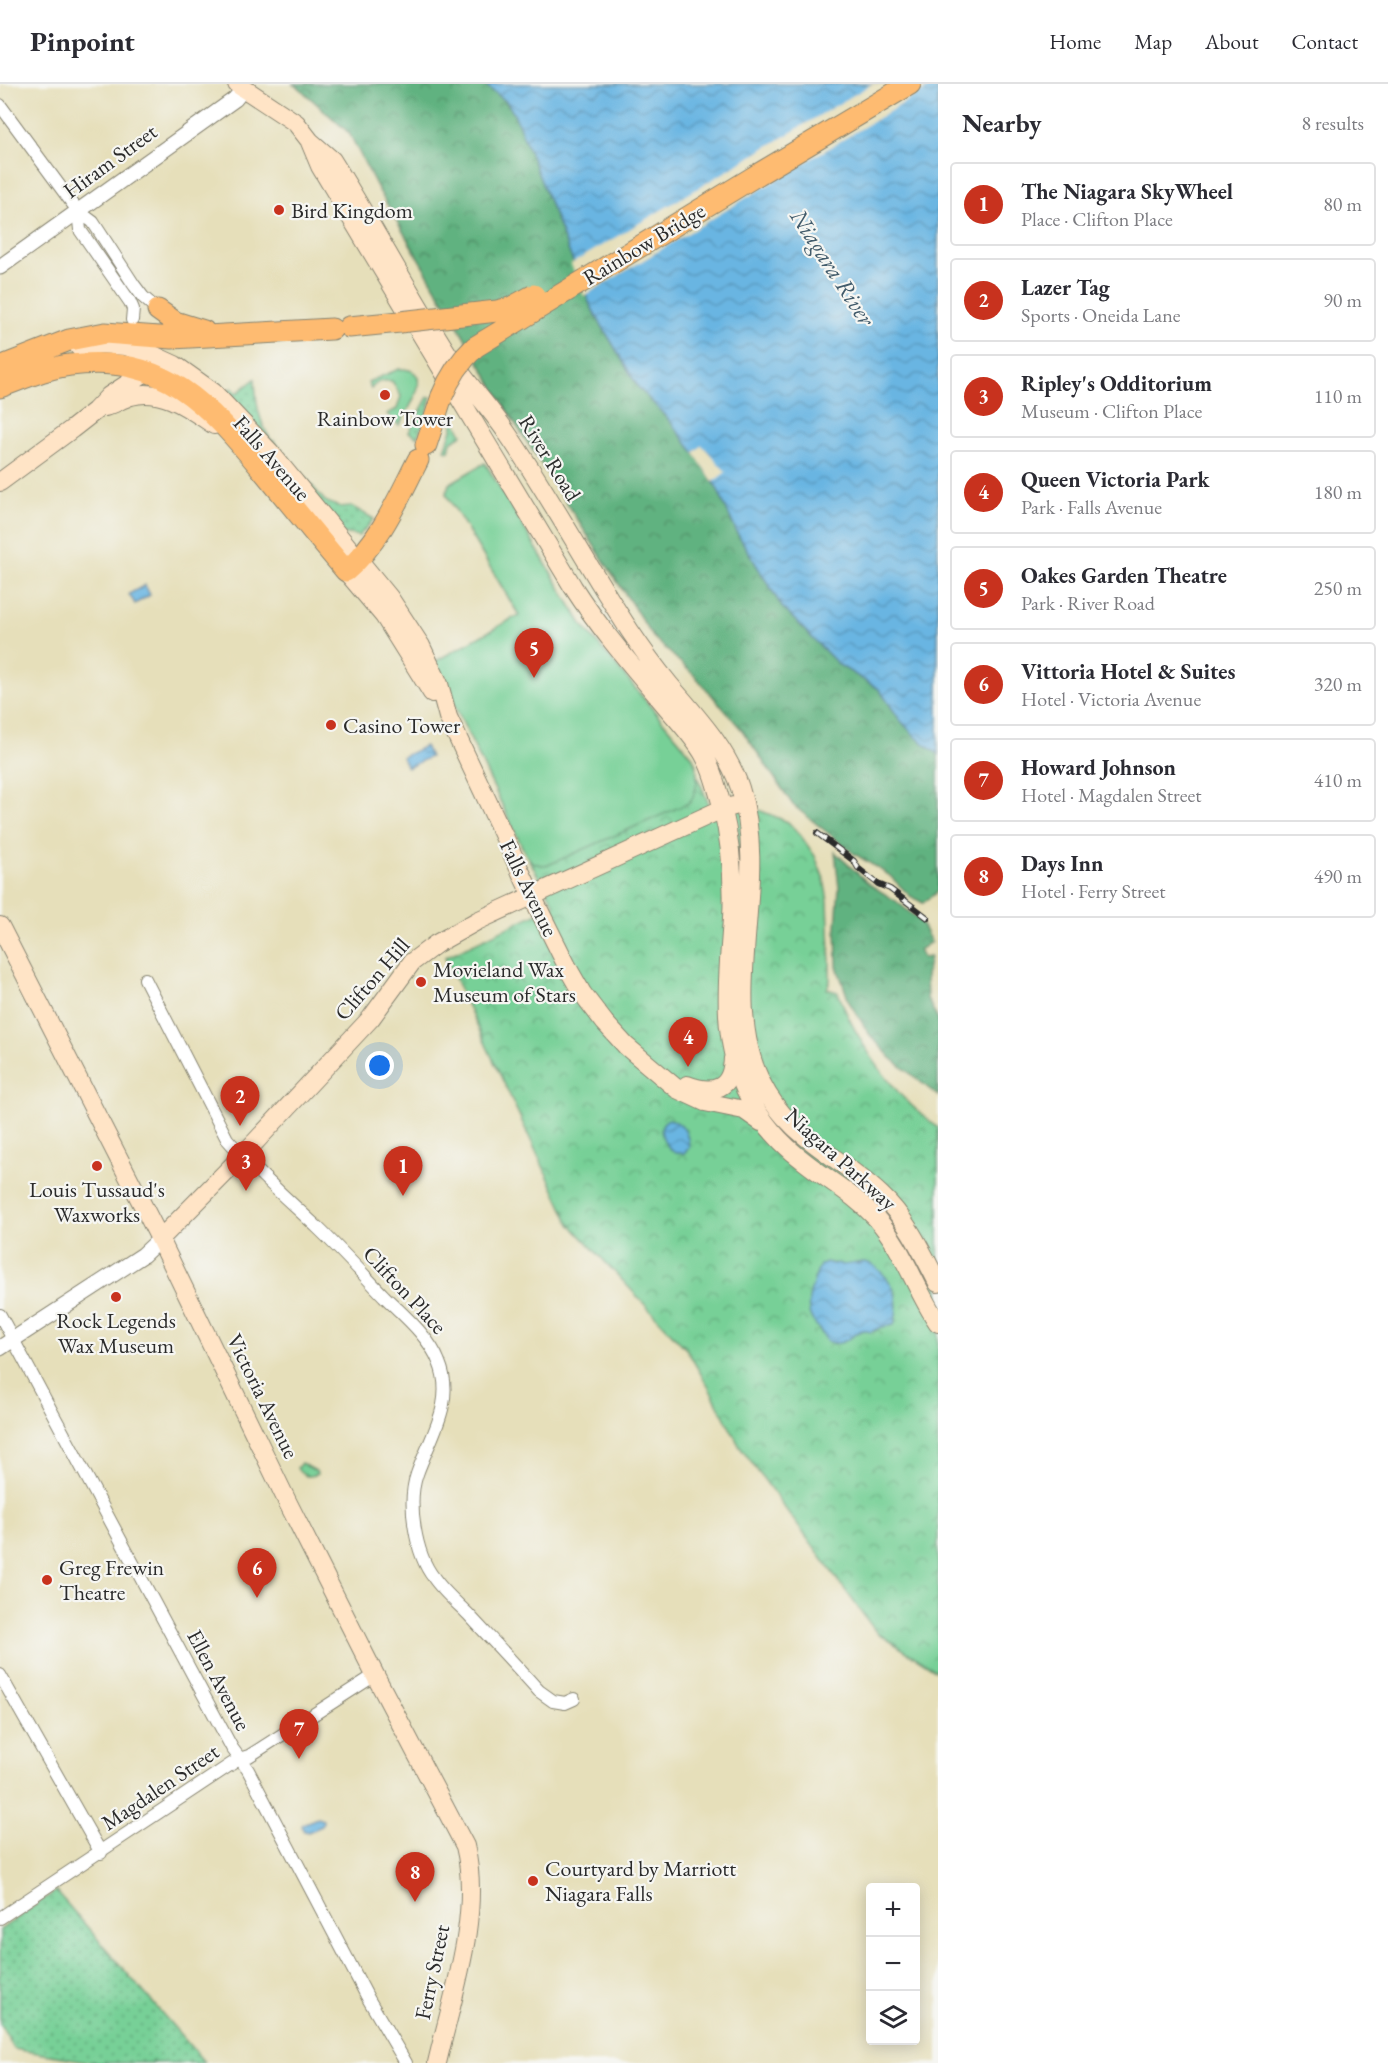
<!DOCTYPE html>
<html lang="en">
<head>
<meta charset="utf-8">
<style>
  :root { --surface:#fff; --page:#f7f7f7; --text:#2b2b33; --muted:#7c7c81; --line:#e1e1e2; --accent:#c8321e }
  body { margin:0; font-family:"EB Garamond",serif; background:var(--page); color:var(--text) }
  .controls { position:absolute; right:18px; bottom:18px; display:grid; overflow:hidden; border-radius:6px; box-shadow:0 3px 15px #0003 }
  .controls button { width:54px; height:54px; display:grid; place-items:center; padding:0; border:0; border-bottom:2px solid var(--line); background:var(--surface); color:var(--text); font:30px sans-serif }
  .you { position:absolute; left:380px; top:982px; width:21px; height:21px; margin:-15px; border:4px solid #fff; border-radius:50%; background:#1a73e8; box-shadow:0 0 0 9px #1a73e833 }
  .badge { display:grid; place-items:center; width:39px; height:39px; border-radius:50%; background:var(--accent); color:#fff; font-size:20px; font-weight:700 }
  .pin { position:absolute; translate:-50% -50px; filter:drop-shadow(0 2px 3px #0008) }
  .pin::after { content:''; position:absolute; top:32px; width:21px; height:18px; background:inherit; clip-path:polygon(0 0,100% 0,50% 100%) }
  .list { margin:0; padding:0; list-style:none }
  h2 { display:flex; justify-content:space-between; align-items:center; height:78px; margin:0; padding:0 24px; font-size:26px }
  h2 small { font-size:20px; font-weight:400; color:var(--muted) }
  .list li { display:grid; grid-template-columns:39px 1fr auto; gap:18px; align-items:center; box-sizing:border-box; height:84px; margin:0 12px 12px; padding:0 12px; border:2px solid var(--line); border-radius:6px }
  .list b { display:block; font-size:22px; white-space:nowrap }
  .list p { margin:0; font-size:20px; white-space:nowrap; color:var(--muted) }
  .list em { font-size:20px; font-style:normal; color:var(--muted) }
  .icon { flex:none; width:33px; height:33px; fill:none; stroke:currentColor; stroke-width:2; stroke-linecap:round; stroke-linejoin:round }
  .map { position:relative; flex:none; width:938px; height:1979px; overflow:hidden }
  header { display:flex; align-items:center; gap:36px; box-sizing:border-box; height:84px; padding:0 30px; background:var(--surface); border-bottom:2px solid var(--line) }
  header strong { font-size:28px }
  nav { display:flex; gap:33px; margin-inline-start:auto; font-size:21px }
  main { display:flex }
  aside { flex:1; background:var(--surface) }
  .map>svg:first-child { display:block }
  .grass { fill:url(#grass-dots); stroke:#517e61; stroke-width:1.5 }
  .forest { fill:url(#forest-crowns); stroke:#466e56; stroke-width:1.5 }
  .park { fill:url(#park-crowns); stroke:#517e61; stroke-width:1.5 }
  .garden { fill:#77d097; stroke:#517e61; stroke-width:1.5 }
  .water { fill:url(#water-waves); stroke:#4a7086; stroke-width:1.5 }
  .pier { fill:#e6dfba }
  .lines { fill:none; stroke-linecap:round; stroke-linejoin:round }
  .minor-casing { stroke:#888572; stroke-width:14 }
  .tertiary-casing { stroke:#888572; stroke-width:17 }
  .secondary-casing { stroke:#888572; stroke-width:20 }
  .trunk-casing { stroke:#888572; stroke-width:23 }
  .minor { stroke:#fff; stroke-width:12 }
  .tertiary { stroke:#fff; stroke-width:15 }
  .secondary { stroke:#ffe4c6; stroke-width:18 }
  .trunk { stroke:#febb71; stroke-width:21 }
  .rail-casing { stroke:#2b2b2b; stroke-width:6 }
  .rail { stroke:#f6f6f2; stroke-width:4; stroke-dasharray:11; stroke-linecap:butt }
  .trunk-bridge-casing { stroke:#888572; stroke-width:23; stroke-linecap:butt }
  .trunk-bridge { stroke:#febb71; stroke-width:21 }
  .poi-dot { fill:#c8321e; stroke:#f6f6f2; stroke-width:2 }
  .labels { text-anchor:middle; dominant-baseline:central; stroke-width:4.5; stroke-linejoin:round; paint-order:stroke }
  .street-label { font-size:22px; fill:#2b2b2b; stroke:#f6f6f2 }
  .poi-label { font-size:22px; fill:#2b2b2b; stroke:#f6f6f2; text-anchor:start }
  .water-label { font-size:24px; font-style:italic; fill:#415b6b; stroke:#f6f6f2 }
</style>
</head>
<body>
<header>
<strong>Pinpoint</strong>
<nav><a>Home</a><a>Map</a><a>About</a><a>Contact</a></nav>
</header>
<main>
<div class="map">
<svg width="938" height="1979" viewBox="0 0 938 1979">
  <defs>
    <pattern id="grass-dots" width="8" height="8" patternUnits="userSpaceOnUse" patternTransform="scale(1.5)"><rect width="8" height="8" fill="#77d097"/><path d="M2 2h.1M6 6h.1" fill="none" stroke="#62a97b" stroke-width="1.8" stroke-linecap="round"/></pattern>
    <pattern id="forest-crowns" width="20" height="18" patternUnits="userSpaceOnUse" patternTransform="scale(1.5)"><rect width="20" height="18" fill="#61b280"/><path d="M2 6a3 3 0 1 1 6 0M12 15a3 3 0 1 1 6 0" fill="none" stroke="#509169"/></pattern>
    <pattern id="park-crowns" width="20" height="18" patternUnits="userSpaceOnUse" patternTransform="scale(1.5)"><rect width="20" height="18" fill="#77d097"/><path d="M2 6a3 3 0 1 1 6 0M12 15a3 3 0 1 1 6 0" fill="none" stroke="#62a97b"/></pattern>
    <pattern id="water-waves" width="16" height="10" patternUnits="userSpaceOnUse" patternTransform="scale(1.5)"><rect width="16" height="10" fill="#69b5e2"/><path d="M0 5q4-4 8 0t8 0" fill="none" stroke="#5793b7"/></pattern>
  </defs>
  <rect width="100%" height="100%" fill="#f6f6f2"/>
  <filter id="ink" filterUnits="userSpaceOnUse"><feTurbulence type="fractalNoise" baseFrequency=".0167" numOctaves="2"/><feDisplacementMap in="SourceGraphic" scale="12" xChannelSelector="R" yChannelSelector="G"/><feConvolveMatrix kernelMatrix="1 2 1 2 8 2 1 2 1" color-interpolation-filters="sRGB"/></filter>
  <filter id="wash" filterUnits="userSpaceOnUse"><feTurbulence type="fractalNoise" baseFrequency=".008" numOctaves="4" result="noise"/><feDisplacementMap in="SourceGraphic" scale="24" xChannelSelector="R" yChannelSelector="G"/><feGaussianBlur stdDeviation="1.35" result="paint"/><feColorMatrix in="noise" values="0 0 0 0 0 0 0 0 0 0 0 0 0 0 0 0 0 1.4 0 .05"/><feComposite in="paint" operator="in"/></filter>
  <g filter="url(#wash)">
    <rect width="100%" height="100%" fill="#e6dfba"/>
    <path class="grass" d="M255 295C256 318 258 336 271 356L274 357 325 417 339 423 351 422 374 435 359 452 343 449 251 338 252 335 228 306 232 304 237 309Z
      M428 313H431L426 334 417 353 409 348Z
      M452 332 462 350 461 352 451 358 449 367 445 366 453 342Z
      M56 1807 205 1979H98L14 1965 0 1940V1846Z"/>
    <path class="forest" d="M292 0H484L507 18 516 34 591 223 638 303 669 336 699 375 717 404 737 449 782 523 839 581 879 605 900 636 916 653 938 670V807L923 819 910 812 889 791 853 769 793 721 742 646 696 593 653 553 513 336 378 105 349 49 298 3Z
      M835 768 869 800 896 817 920 837 931 858 919 866 923 874 930 873 926 892 927 914 938 936V1012L891 974 870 951 849 918 837 882 836 842 839 804Z"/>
    <path class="park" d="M485 379 583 542 692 672 696 681 697 692 711 725 744 720 788 738 801 752 815 772 824 795 828 817 830 869V897L827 905 838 908C850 943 875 982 900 1010 911 1023 926 1033 938 1044V1588L876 1548 740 1363 708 1302 687 1266 570 1140 445 873 555 821 526 771 434 578 519 531 446 410 449 400Z"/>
    <path class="garden" d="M399 285C438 284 408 326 399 341L387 330 397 325 401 312 392 297C383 296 377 297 371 305L368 298Z
      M485 379 583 542 692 672C699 686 699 707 689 719L546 782 533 779 526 771 434 578 519 531 446 410 449 400Z
      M301 1379 316 1387 317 1390C309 1394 301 1392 297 1384Z"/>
    <path class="water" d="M484 0H938V670L916 653 900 636 879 605 839 581 782 523 737 449 717 404 699 375 669 336 638 303 591 223 516 34 507 18Z
      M145 501 150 511 135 520 129 510Z
      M425 662 430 673 407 684 402 673Z
      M669 1035C683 1039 689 1050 689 1064L684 1069H675C665 1062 653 1042 669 1035Z
      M826 1178C841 1183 849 1180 863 1178 869 1178 875 1182 879 1186 897 1202 900 1218 894 1241L881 1243 871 1248 862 1246C850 1253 842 1264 827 1257 823 1250 818 1244 813 1237 802 1222 814 1197 820 1181Z
      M317 1734 323 1736 322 1742 308 1748 304 1747 301 1742 302 1740Z"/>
    <path class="pier" d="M872 0H935L584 212 571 180Z
      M702 361 726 388 713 398 694 369Z"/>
  </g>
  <g filter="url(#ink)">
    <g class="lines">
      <g class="minor-casing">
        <path id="minor" d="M0 21 78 127 93 138 134 201 143 213 158 226
          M78 127 80 146 130 218 133 225 132 236
          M145 895 227 1055C255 1087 287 1115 318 1144 341 1166 362 1189 384 1212 403 1231 429 1252 439 1278 456 1318 430 1353 417 1390 407 1418 415 1470 434 1494 443 1507 457 1519 468 1530 492 1556 516 1581 539 1607L553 1617 565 1619 574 1615
          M0 1231 232 1664 248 1686 369 1916 406 1979
          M0 1591 101 1769
          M0 1834 239 1675 249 1672 375 1591"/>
      </g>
      <g class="tertiary-casing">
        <path id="tertiary" d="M0 183 235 15 244 4
          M0 1264 143 1171 160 1155"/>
      </g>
      <g class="secondary-casing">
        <path id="secondary" d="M237 0 296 39 310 57 332 76C373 141 409 210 451 275 468 301 490 324 507 349 551 413 587 482 630 547 642 565 655 583 669 600 695 631 727 664 740 704 771 799 718 910 761 998 789 1055 838 1070 881 1111 907 1135 922 1168 938 1199
          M310 58 320 82 573 503C600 545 633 583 665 621 678 637 694 653 704 671 713 686 717 705 722 722 731 759 734 798 732 835 728 893 720 950 745 1005 759 1035 779 1059 805 1078 829 1097 855 1111 876 1134 904 1165 915 1205 938 1239
          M79 263 100 260 125 262 151 270 175 281 213 308 270 368 389 513 421 562 439 600 448 633 532 812 570 888 582 909 605 939 626 962 677 1005 705 1018 744 1026 761 1038
          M105 323C114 320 122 315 131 312 162 303 190 325 214 341
          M0 398 72 345 95 327 109 312 155 282
          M346 487 384 532 432 609
          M0 842 160 1155 288 1419 375 1591 465 1762C482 1830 452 1913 437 1979
          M687 1001C714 1011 732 1005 733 974
          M160 1155 242 1072 371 934 412 878 436 860 477 837 722 725 734 722"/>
      </g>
      <g class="trunk-casing">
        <path id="trunk" d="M757 91 910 0
          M158 226 175 238 204 247
          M349 243 400 238
          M0 283 69 256 105 249 172 254 332 245
          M0 303C22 295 46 284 70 281 166 269 209 322 265 389 292 422 319 455 346 487 380 458 398 415 418 376
          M426 361 442 312"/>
      </g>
      <use href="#minor" class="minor"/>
      <use href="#tertiary" class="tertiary"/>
      <use href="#secondary" class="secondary"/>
      <use href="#trunk" class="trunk"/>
      <g class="rail-casing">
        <path id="rail" d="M817 749 854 777 858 784 878 800 890 805 928 834"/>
      </g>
      <use href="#rail" class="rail"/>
      <g class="trunk-bridge-casing">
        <path id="trunk-bridge" d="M400 238 497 227 510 224 534 211
          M442 312C450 292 460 277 475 263L757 91"/>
      </g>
      <use href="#trunk-bridge" class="trunk-bridge"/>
    </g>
  </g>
  <g class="poi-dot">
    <circle cx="279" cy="126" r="6"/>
    <circle cx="385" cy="311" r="6"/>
    <circle cx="331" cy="641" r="6"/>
    <circle cx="421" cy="898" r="6"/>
    <circle cx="97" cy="1082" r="6"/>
    <circle cx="116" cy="1213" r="6"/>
    <circle cx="47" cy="1496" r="6"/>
    <circle cx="533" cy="1797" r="6"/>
  </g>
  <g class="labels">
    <g class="street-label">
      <text transform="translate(110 77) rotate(-36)">Hiram Street</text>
      <text transform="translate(644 160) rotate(-31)">Rainbow Bridge</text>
      <text transform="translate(272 374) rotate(49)">Falls Avenue</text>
      <text transform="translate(550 374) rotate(58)">River Road</text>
      <text transform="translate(529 804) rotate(64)">Falls Avenue</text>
      <text transform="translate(372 895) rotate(-49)">Clifton Hill</text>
      <text transform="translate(841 1075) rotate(42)">Niagara Parkway</text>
      <text transform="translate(405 1206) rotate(47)">Clifton Place</text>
      <text transform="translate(263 1312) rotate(64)">Victoria Avenue</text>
      <text transform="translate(219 1596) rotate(62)">Ellen Avenue</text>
      <text transform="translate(160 1703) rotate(-34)">Magdalen Street</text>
      <text transform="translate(432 1888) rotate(-78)">Ferry Street</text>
    </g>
    <g class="poi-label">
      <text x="291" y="126">Bird Kingdom</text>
      <text x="385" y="334" text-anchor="middle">Rainbow Tower</text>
      <text x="343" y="641">Casino Tower</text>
      <text x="433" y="885">Movieland Wax<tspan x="433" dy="25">Museum of Stars</tspan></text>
      <text x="97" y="1105" text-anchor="middle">Louis Tussaud's<tspan x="97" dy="25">Waxworks</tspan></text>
      <text x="116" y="1236" text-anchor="middle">Rock Legends<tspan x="116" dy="25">Wax Museum</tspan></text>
      <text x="59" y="1483">Greg Frewin<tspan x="59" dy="25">Theatre</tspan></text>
      <text x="545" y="1784">Courtyard by Marriott<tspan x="545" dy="25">Niagara Falls</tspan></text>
    </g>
    <g class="water-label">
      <text transform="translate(833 183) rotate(57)">Niagara River</text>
    </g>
  </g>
</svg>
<div class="controls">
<button>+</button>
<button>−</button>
<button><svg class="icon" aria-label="layers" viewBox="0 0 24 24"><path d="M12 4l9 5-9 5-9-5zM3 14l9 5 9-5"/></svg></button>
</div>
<div class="you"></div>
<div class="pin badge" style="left:403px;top:1112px">1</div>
<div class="pin badge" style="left:240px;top:1042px">2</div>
<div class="pin badge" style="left:246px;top:1107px">3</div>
<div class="pin badge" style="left:688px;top:983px">4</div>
<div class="pin badge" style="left:534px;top:594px">5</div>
<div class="pin badge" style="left:257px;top:1514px">6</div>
<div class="pin badge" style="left:299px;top:1675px">7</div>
<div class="pin badge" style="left:415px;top:1818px">8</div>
</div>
<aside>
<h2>Nearby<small>8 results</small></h2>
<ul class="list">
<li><span class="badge">1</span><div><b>The Niagara SkyWheel</b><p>Place · Clifton Place</p></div><em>80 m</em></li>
<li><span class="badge">2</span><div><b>Lazer Tag</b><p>Sports · Oneida Lane</p></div><em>90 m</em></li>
<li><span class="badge">3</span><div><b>Ripley's Odditorium</b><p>Museum · Clifton Place</p></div><em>110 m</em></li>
<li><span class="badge">4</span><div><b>Queen Victoria Park</b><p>Park · Falls Avenue</p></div><em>180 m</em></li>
<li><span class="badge">5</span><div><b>Oakes Garden Theatre</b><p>Park · River Road</p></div><em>250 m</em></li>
<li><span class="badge">6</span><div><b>Vittoria Hotel &amp; Suites</b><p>Hotel · Victoria Avenue</p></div><em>320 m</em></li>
<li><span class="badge">7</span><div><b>Howard Johnson</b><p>Hotel · Magdalen Street</p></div><em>410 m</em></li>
<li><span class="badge">8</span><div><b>Days Inn</b><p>Hotel · Ferry Street</p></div><em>490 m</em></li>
</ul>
</aside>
</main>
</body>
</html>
